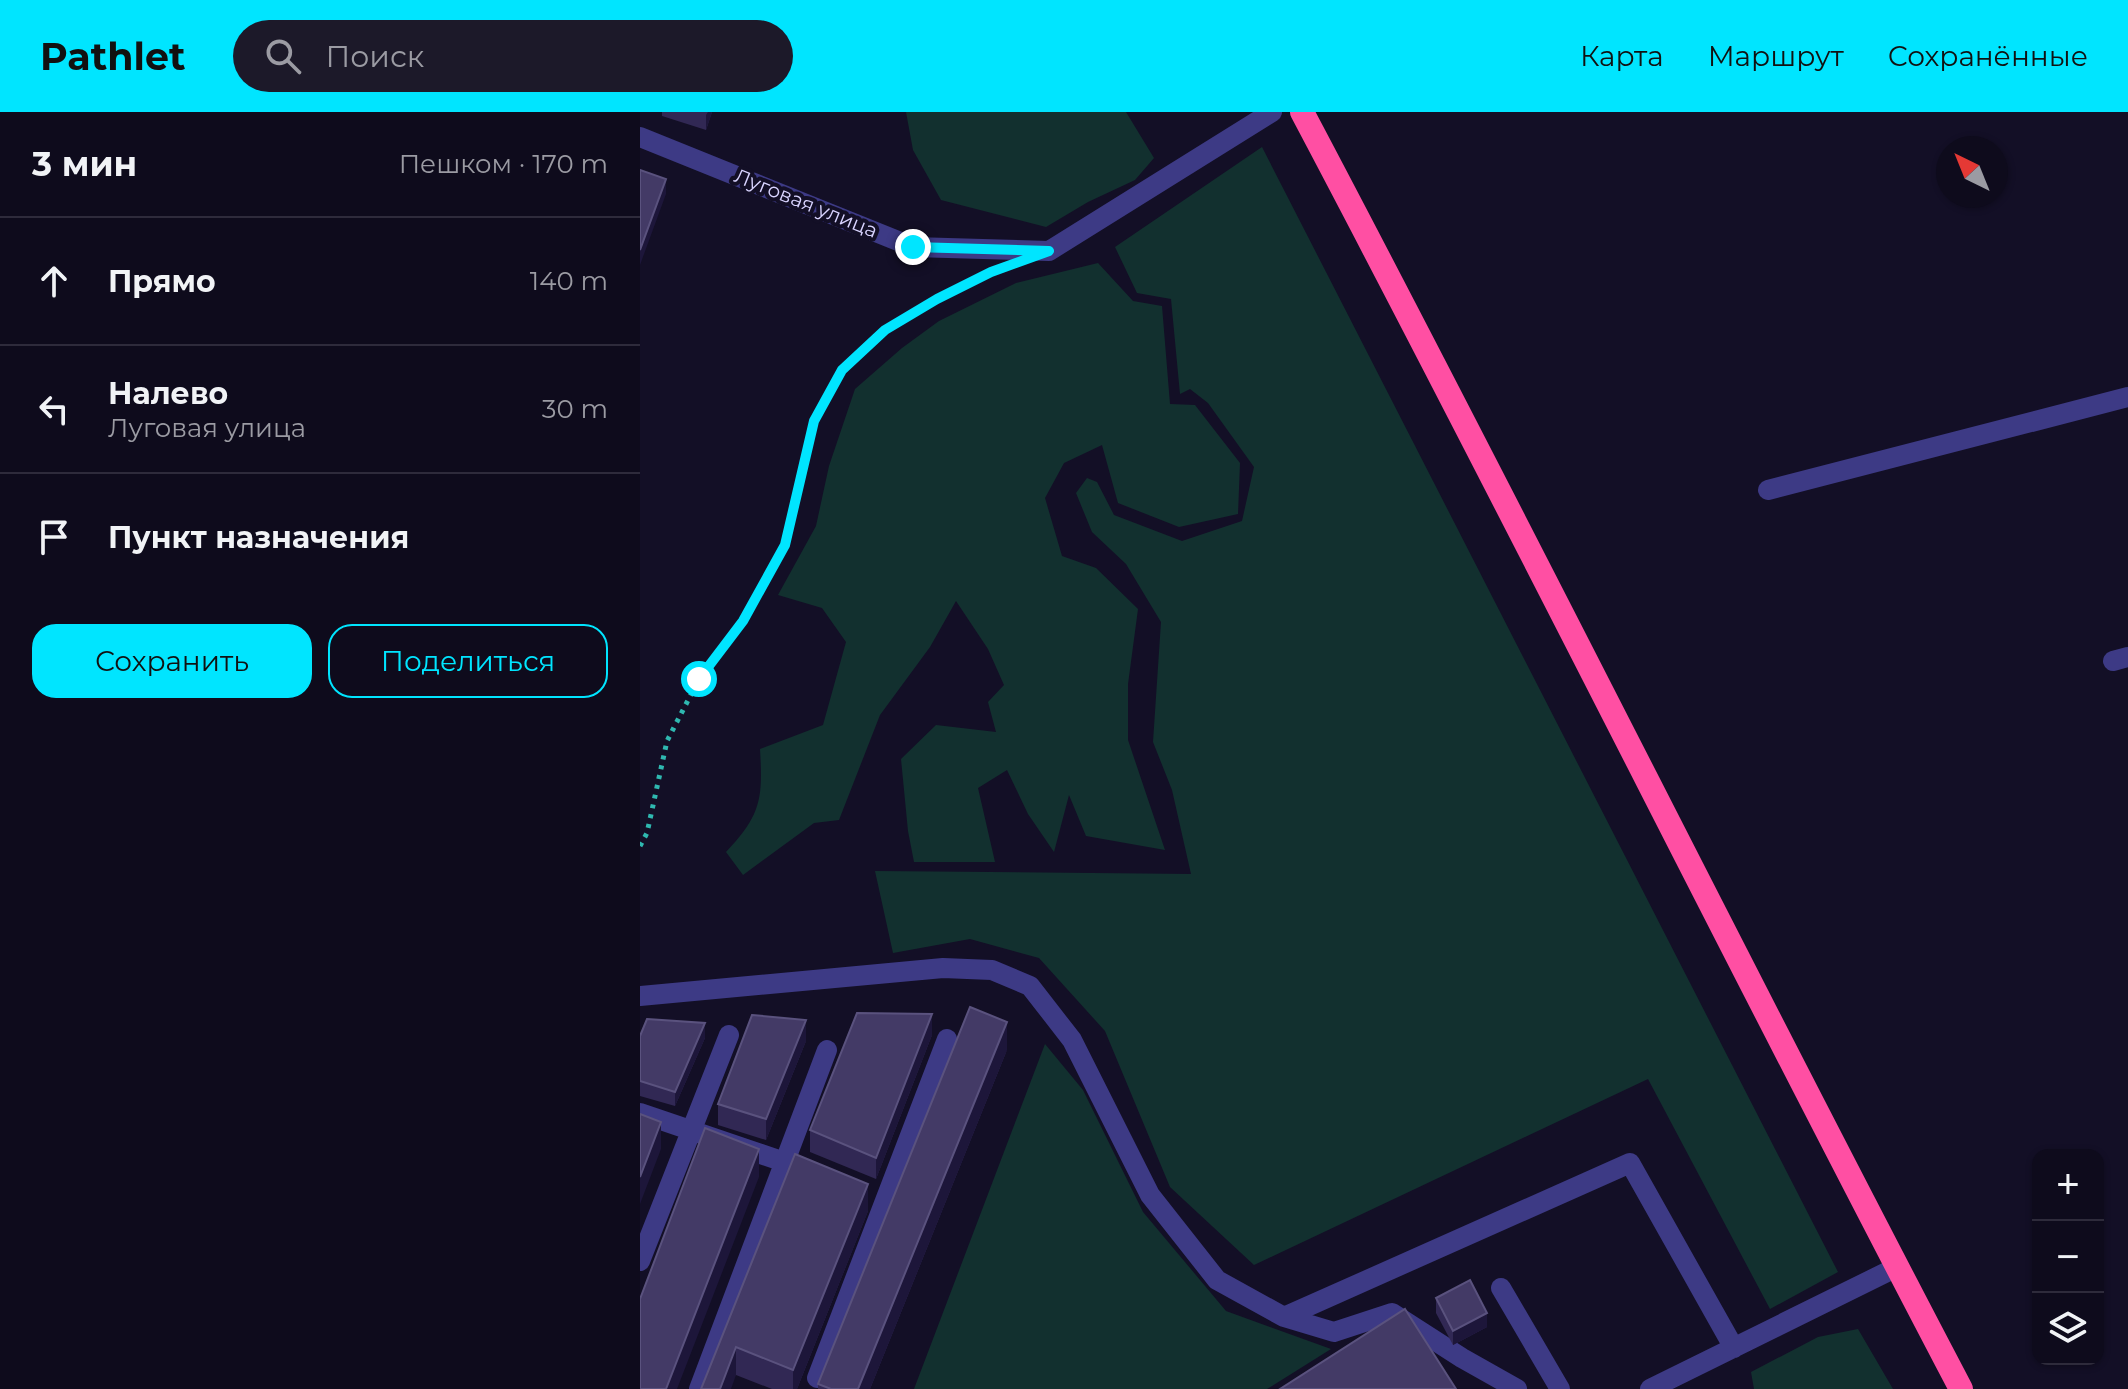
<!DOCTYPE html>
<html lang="ru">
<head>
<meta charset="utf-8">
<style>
  :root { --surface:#0e0b1c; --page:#1c1929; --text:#f1f3f6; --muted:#9b9ba3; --line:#2e2b3b; --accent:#00e5ff }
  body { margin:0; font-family:Montserrat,sans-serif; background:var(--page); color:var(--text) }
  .controls { position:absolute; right:24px; bottom:24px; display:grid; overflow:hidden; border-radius:16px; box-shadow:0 2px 6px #0004 }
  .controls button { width:72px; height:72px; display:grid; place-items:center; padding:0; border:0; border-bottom:2px solid var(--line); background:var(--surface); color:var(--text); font:40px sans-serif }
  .compass { position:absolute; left:1296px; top:24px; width:72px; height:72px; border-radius:50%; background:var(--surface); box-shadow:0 2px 6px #0004; rotate:317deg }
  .stop { position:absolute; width:24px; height:24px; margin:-18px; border:6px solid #00e5ff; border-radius:50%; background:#fff }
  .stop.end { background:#00e5ff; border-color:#fff; box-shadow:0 2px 8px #0008 }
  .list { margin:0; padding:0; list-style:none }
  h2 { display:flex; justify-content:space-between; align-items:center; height:104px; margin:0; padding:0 32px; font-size:34px }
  h2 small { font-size:26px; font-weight:400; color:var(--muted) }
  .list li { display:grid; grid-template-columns:52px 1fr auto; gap:24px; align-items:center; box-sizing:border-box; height:128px; padding:0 32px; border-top:2px solid var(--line) }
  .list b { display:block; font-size:30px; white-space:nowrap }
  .list p { margin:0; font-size:26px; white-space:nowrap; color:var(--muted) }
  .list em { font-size:26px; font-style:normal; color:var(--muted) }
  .actions { display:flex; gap:16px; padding:24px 32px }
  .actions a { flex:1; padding:18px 0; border:2px solid var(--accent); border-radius:24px; text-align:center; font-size:28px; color:var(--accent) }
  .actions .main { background:var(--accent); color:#111 }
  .icon { flex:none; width:44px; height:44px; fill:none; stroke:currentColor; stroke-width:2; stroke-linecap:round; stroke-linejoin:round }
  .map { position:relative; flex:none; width:1488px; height:1277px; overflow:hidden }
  header { display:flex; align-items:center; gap:48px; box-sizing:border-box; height:112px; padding:0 40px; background:var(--accent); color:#111 }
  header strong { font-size:38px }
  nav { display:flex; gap:44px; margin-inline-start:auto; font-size:28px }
  .search { width:560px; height:72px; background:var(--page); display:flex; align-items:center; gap:20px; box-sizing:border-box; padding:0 28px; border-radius:44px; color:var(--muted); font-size:30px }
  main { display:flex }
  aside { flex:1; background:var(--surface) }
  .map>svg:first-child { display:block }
  .green { fill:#12302f }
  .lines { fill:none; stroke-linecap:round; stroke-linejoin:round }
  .path { stroke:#2fb8b0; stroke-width:5; stroke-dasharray:4 6; stroke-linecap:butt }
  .minor { stroke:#3d3a85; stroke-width:20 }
  .highway { stroke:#ff4fa3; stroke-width:24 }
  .wall { fill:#312854 }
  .shaded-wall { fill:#1d163a }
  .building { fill:#433a66; stroke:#5a527e; stroke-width:2 }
  .route { stroke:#00e5ff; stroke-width:10 }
  .labels { text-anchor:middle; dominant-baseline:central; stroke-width:8; stroke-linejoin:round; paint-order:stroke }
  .street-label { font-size:20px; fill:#d9d4ff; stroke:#130f26 }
</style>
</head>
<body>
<header>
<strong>Pathlet</strong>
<div class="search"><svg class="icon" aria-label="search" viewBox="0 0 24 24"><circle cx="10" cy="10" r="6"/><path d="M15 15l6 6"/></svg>Поиск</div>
<nav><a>Карта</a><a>Маршрут</a><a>Сохранённые</a></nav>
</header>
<main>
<aside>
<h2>3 мин<small>Пешком · 170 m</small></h2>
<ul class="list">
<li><svg class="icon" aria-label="ahead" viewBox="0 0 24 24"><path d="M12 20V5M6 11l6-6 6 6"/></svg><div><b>Прямо</b></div><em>140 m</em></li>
<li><svg class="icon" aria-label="left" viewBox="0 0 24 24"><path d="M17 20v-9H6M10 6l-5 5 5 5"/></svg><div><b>Налево</b><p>Луговая улица</p></div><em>30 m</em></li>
<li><svg class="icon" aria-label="arrive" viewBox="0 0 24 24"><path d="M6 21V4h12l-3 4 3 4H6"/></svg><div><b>Пункт назначения</b></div></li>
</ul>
<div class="actions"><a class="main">Сохранить</a><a>Поделиться</a></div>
</aside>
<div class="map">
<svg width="1488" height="1277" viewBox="0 0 1488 1277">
  <rect width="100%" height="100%" fill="#130f26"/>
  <path class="green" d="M266 0H486L514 46 495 68 448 90 406 115 301 88 273 38Z
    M622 35 1198 1160 1130 1197 1008 967 614 1153 530 1075 465 919 399 846 330 827 253 841 235 759 551 762 532 678 513 630 521 510 486 452 452 420 436 381 447 366 457 370 474 403 542 429 602 409 614 355 568 291 550 277 540 282 531 187 497 181 475 135Z
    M458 151 493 189 522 194 530 292 555 293 600 351 598 402 539 415 478 391 462 333 424 351 405 386 422 444 456 456 498 497 488 572V628L525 738 446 724 429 683 414 740 388 702 367 658 338 676 355 750H274L268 719 261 647 296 613 356 620 348 590 364 573 348 537 316 489 290 535 240 603 199 708 174 711 103 763 86 740C121 703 123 687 120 637L183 613 206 530 182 496 138 483 176 414 189 354 215 277 262 236 299 209 376 171Z
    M405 932 443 978 503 1100 586 1199 691 1237 627 1277H274Z
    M1218 1217 1253 1277H1114L1111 1260 1178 1225Z"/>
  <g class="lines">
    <path class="path" d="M0 734 7 721 27 629 59 567 103 509 145 433 174 309 202 258 245 218 297 187 347 162"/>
    <path class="minor" d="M0 25 273 135 409 139 632 0
      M1128 378 1488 285
      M1473 549 1488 545
      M0 884 303 856 352 858 390 874 432 928 510 1083 577 1168 644 1205 694 1220 752 1201 822 1246 877 1277
      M0 1001 159 1055
      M0 1149 89 923
      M861 1176 920 1277
      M644 1205 990 1051 1094 1236
      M177 1266 307 927
      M59 1277 187 938
      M1010 1277 1257 1155"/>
    <path class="highway" d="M662 0C886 423 1098 853 1321 1277"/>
  </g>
  <path class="wall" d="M22 0H72L66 18 22 4Z
    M292 923 236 1067 170 1040V1018Z
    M0 924 65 926 35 994 0 984Z
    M166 929 126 1028 78 1013V992Z
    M367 938 230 1277H178V1272Z
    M155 1042 228 1099 157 1277H132L96 1263 61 1277Z
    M796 1186 847 1215 813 1233 796 1201Z"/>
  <path class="shaded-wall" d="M68 0H72L66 18V3Z
    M26 67V82L0 153V138Z
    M292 902V923L236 1067V1046Z
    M166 908V929L126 1028V1007Z
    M367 910V938L230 1277H218Z
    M65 911V926L35 994V980Z
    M21 1010V1037L0 1092V1065Z
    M119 1037V1065L37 1277H26Z
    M228 1072V1099L157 1277H153V1258Z
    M847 1201V1215L813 1233V1219Z
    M96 1235V1263L91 1277H80Z"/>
  <path class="building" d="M0 58 26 67 0 138Z
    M330 895 367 910 218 1277H191L178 1272Z
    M217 901 292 902 236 1046 170 1018Z
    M112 903 166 908 126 1007 78 992Z
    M7 907 65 911 35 980 0 969V924Z
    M0 1002 21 1010 0 1065Z
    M65 1016 119 1037 26 1277H0V1187Z
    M155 1042 228 1072 153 1258 96 1235 80 1277H61Z
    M830 1168 847 1201 813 1219 796 1186Z
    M765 1197 816 1277H640Z"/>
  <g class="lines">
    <path class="route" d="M59 567 103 509 145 433 174 309 202 258 245 218 297 187 351 160 409 139 273 135"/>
  </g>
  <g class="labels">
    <g class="street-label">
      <text transform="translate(166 91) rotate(22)">Луговая улица</text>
    </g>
  </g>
</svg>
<div class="controls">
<button>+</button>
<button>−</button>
<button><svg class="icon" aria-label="layers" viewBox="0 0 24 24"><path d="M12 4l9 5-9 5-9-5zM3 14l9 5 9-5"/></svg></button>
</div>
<svg class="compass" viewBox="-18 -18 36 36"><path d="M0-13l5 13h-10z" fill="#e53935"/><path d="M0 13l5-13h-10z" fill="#9b9ba3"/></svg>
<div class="stop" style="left:59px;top:567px"></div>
<div class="stop end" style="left:273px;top:135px"></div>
</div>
</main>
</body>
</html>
